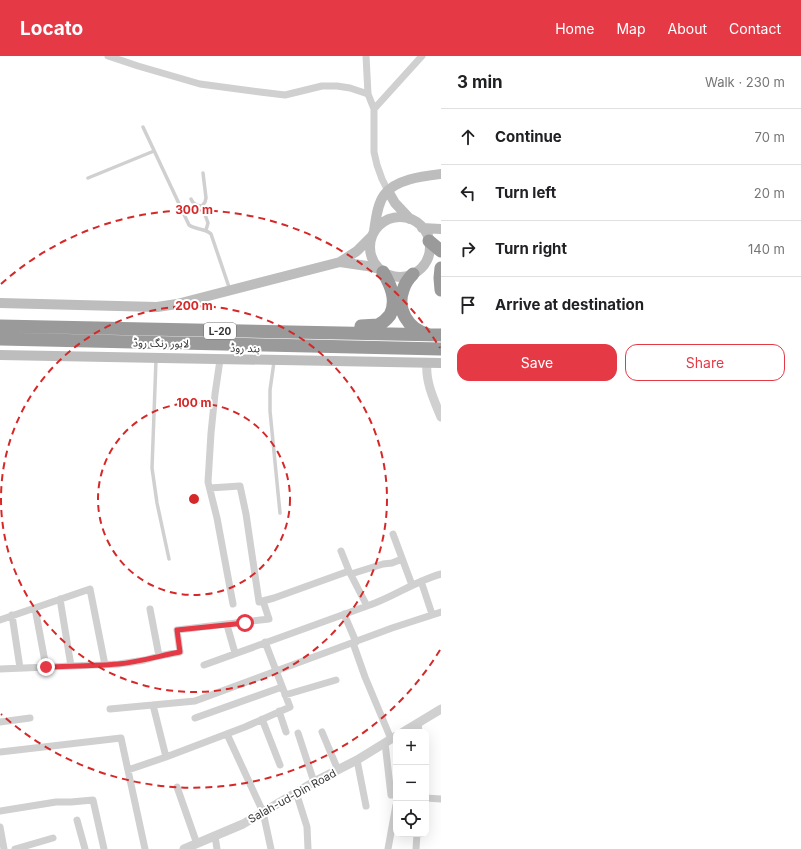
<!DOCTYPE html>
<html lang="en">
<head>
<meta charset="utf-8">
<style>
  :root { --surface:#fff; --page:#f6f6f6; --text:#202124; --muted:#757577; --line:#e0e0e0; --accent:#e63946 }
  body { margin:0; font-family:Inter,"Noto Sans Arabic",sans-serif; background:var(--page); color:var(--text) }
  .controls { position:absolute; right:12px; bottom:12px; display:grid; overflow:hidden; border-radius:8px; box-shadow:0 4px 16px #0002 }
  .controls button { width:36px; height:36px; display:grid; place-items:center; padding:0; border:0; border-bottom:1px solid var(--line); background:var(--surface); color:var(--text); font:20px sans-serif }
  .stop { position:absolute; width:12px; height:12px; margin:-9px; border:3px solid #e63946; border-radius:50%; background:#fff }
  .stop.end { background:#e63946; border-color:#fff; box-shadow:0 1px 4px #0008 }
  .list { margin:0; padding:0; list-style:none }
  h2 { display:flex; justify-content:space-between; align-items:center; height:52px; margin:0; padding:0 16px; font-size:17px }
  h2 small { font-size:13px; font-weight:400; color:var(--muted) }
  .list li { display:grid; grid-template-columns:26px 1fr auto; gap:12px; align-items:center; box-sizing:border-box; height:56px; padding:0 16px; border-top:1px solid var(--line) }
  .list b { display:block; font-size:15px; white-space:nowrap }
  .list em { font-size:13px; font-style:normal; color:var(--muted) }
  .actions { display:flex; gap:8px; padding:12px 16px }
  .actions a { flex:1; padding:9px 0; border:1px solid var(--accent); border-radius:12px; text-align:center; font-size:14px; color:var(--accent) }
  .actions .main { background:var(--accent); color:#fff }
  .icon { flex:none; width:22px; height:22px; fill:none; stroke:currentColor; stroke-width:2; stroke-linecap:round; stroke-linejoin:round }
  .map { position:relative; flex:none; width:441px; height:793px; overflow:hidden }
  header { display:flex; align-items:center; gap:24px; box-sizing:border-box; height:56px; padding:0 20px; background:var(--accent); color:#fff }
  header strong { font-size:19px }
  nav { display:flex; gap:22px; margin-inline-start:auto; font-size:14px }
  main { display:flex }
  aside { flex:1; background:var(--surface) }
  .map>svg:first-child { display:block }
  .lines { fill:none; stroke-linecap:round; stroke-linejoin:round }
  .service { stroke:#d0d0d0; stroke-width:3.5 }
  .minor { stroke:#d0d0d0; stroke-width:7 }
  .tertiary { stroke:#d0d0d0; stroke-width:9 }
  .secondary { stroke:#bdbdbd; stroke-width:10 }
  .motorway { stroke:#9a9a9a; stroke-width:13 }
  .route { stroke:#e63946; stroke-width:5 }
  .ring { fill:none; stroke:#d62828; stroke-width:2; stroke-dasharray:7 5 }
  .labels { text-anchor:middle; dominant-baseline:central; stroke-width:4; stroke-linejoin:round; paint-order:stroke }
  .shield { fill:#fff; stroke:#707070; stroke-width:1 }
  .shield-label { font-size:10px; font-weight:bold; fill:#333 }
  .street-label { font-size:11px; fill:#333; stroke:#fff }
  .centre { fill:#d62828; stroke:#fff; stroke-width:2 }
  .ring-label { font-size:12px; text-anchor:middle; font-weight:bold; fill:#d62828; stroke:#fff; stroke-width:4; stroke-linejoin:round; paint-order:stroke }
</style>
</head>
<body>
<header>
<strong>Locato</strong>
<nav><a>Home</a><a>Map</a><a>About</a><a>Contact</a></nav>
</header>
<main>
<div class="map">
<svg width="441" height="793" viewBox="0 0 441 793">
  <rect width="100%" height="100%" fill="#fff"/>
  <g class="lines">
    <path class="service" d="M143 71 189 169C196 174 205 172 211 178L230 234
      M203 117 206 142 205 146 202 150 208 167 206 174
      M88 122 154 95
      M191 143C193 148 197 150 202 150
      M156 304 152 412 157 447 169 503
      M274 306 270 334V355L280 457"/>
    <path class="minor" d="M108 0 138 10 200 28 260 36 285 39 322 30H337L350 32 368 38
      M366 0 368 38 374 53V96L377 109 382 123 388 135
      M374 53 422 0
      M220 304 215 338 211 377 208 426 217 462 233 548
      M210 432 240 430 246 458 259 546 274 542 349 515 341 495
      M393 478 412 529
      M349 515 367 550C392 542 415 525 441 518
      M351 518 383 508 392 507 402 503
      M421 525 432 558
      M60 543 71 610
      M35 552 46 611
      M150 553 159 600
      M344 558 356 586
      M12 559 20 612
      M0 564 90 533 105 609
      M227 569 235 597
      M353 587 365 621 391 683
      M204 609 367 550
      M0 613 119 608 145 604 159 600 180 596 177 574 269 563 263 545
      M285 639 336 624
      M153 649 166 701 245 671 290 651 265 586
      M110 653 195 645 392 572 441 556
      M279 655 286 676
      M195 662 282 631
      M262 663 280 709
      M0 666 30 662
      M418 667 419 676
      M322 676 338 714
      M298 677 314 726
      M227 678 263 756 271 793
      M385 687 391 739H396
      M0 696 121 682 145 793
      M357 704 366 750
      M128 714 166 701
      M177 731 197 788
      M296 736 307 771 308 793
      M426 742 441 743
      M0 755 56 746H71L93 744 104 793
      M77 764 85 793
      M0 771 4 793
      M215 780 217 793
      M15 793 53 782
      M388 793 396 749
      M416 793 417 778"/>
    <path class="tertiary" d="M427 307C425 325 434 344 441 361
      M403 676 441 653
      M184 793 243 768 314 726 357 704 396 680"/>
    <path class="secondary" d="M388 135 395 147 410 163
      M370 191a30 30 0 1 1 60 0a30 30 0 1 1-60 0Z
      M422 172 441 173
      M374 175C376 163 377 149 384 139 395 123 424 120 441 118
      M340 206 367 210 379 213
      M0 247 157 251 177 248 340 206 357 195 371 181
      M0 299 441 307"/>
    <path class="motorway" d="M429 185 441 195
      M441 212 440 222 441 234
      M413 218C409 222 405 227 403 234 396 253 408 273 427 278
      M0 270 441 279
      M361 270 378 269C382 267 387 263 390 259 398 244 390 228 383 216
      M0 283 441 293"/>
  </g>
  <g class="lines">
    <path class="route" d="M46 611C70 610 94 610 118 608 139 606 159 600 180 596L177 574 245 567"/>
  </g>
  <g class="ring">
    <circle cx="194" cy="443" r="96"/>
    <circle cx="194" cy="443" r="193"/>
    <path d="M440 594A289 289 0 0 1 1 658M1 228A289 289 0 0 1 440 292"/>
  </g>
  <g class="labels">
    <rect class="shield" x="204" y="267" width="32" height="16" rx="3"/>
    <g class="shield-label">
      <text x="220" y="275">L-20</text>
    </g>
    <g class="street-label">
      <text transform="translate(161 287) rotate(1)">لاہور رنگ روڈ</text>
      <text transform="translate(245 292) rotate(1)">بند روڈ</text>
      <text transform="translate(292 740) rotate(-29)">Salah-ud-Din Road</text>
    </g>
  </g>
  <circle cx="194" cy="443" r="6" class="centre"/>
  <g class="ring-label">
    <text x="194" y="158">300 m</text>
    <text x="194" y="254">200 m</text>
    <text x="194" y="351">100 m</text>
  </g>
</svg>
<div class="controls">
<button>+</button>
<button>−</button>
<button><svg class="icon" aria-label="locate" viewBox="0 0 24 24"><circle cx="12" cy="12" r="6"/><path d="M12 2v4M12 18v4M2 12h4M18 12h4"/></svg></button>
</div>
<div class="stop" style="left:245px;top:567px"></div>
<div class="stop end" style="left:46px;top:611px"></div>
</div>
<aside>
<h2>3 min<small>Walk · 230 m</small></h2>
<ul class="list">
<li><svg class="icon" aria-label="ahead" viewBox="0 0 24 24"><path d="M12 20V5M6 11l6-6 6 6"/></svg><div><b>Continue</b></div><em>70 m</em></li>
<li><svg class="icon" aria-label="left" viewBox="0 0 24 24"><path d="M17 20v-9H6M10 6l-5 5 5 5"/></svg><div><b>Turn left</b></div><em>20 m</em></li>
<li><svg class="icon" aria-label="right" viewBox="0 0 24 24"><path d="M7 20v-9h11M14 6l5 5-5 5"/></svg><div><b>Turn right</b></div><em>140 m</em></li>
<li><svg class="icon" aria-label="arrive" viewBox="0 0 24 24"><path d="M6 21V4h12l-3 4 3 4H6"/></svg><div><b>Arrive at destination</b></div></li>
</ul>
<div class="actions"><a class="main">Save</a><a>Share</a></div>
</aside>
</main>
</body>
</html>
